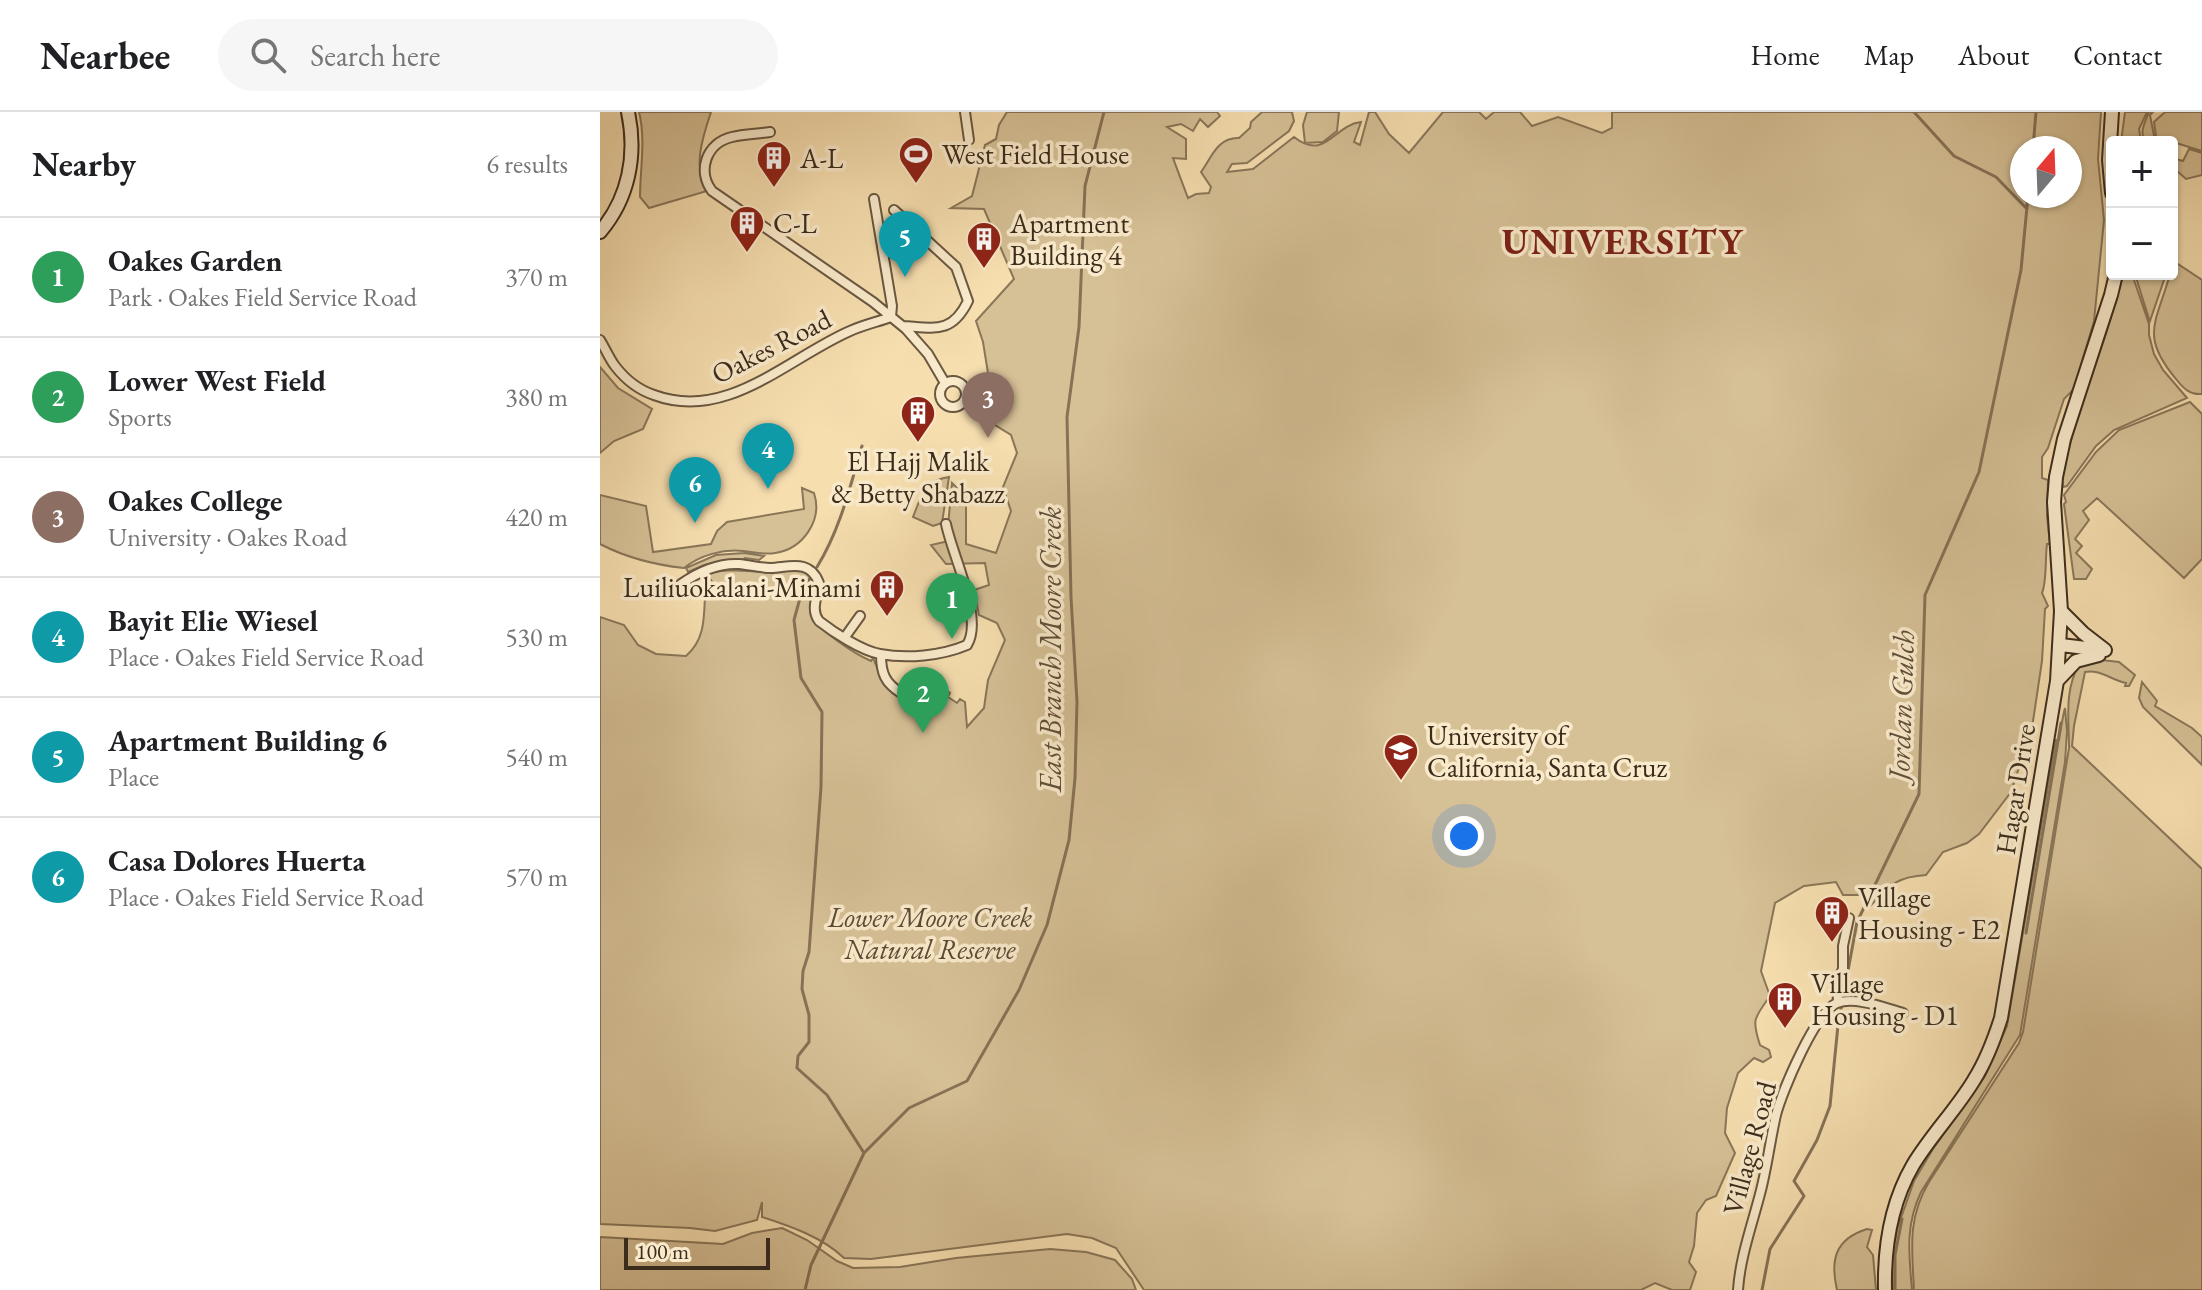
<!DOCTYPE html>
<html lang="en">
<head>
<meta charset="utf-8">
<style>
  :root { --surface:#fff; --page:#f6f6f6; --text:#202124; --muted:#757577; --line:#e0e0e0; --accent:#8f2418 }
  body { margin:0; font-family:"EB Garamond",serif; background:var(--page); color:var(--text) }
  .controls { position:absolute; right:24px; top:24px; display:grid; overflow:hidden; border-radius:8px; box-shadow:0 2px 6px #0004 }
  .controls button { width:72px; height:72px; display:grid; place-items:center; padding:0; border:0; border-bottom:2px solid var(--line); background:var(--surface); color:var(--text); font:40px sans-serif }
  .compass { position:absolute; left:1410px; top:24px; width:72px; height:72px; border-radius:50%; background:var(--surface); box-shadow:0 2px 6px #0004; rotate:19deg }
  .scale { position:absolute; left:24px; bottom:20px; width:146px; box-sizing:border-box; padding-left:8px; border:4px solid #3c2c1c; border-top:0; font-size:22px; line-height:28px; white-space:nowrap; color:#3c2c1c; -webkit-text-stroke:6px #f9eacb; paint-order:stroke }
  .you { position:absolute; left:864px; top:724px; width:28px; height:28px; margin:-20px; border:6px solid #fff; border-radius:50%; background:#1a73e8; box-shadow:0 0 0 12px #1a73e833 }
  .badge { display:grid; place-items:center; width:52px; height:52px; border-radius:50%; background:var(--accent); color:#fff; font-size:26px; font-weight:700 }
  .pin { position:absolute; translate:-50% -66px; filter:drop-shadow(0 2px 4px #0008) }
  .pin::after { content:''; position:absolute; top:42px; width:28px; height:24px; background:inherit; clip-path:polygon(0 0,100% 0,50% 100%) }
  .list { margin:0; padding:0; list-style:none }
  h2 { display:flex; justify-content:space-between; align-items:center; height:104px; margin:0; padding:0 32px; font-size:34px }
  h2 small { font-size:26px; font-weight:400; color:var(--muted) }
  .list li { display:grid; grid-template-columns:52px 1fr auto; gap:24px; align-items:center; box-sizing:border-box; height:120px; padding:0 32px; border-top:2px solid var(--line) }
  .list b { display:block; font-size:30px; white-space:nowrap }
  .list p { margin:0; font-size:26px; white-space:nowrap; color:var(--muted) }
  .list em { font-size:26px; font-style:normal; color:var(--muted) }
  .icon { flex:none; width:44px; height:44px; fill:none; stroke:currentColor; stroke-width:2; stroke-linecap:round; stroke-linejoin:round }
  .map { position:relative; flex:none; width:1602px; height:1178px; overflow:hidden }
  header { display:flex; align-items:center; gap:48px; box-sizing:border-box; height:112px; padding:0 40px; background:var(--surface); border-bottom:2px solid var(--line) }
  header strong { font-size:38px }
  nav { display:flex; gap:44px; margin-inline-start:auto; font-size:28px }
  .search { width:560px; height:72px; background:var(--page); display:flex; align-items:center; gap:20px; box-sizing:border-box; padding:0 28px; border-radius:44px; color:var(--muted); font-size:30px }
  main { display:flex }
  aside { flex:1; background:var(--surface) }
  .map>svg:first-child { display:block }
  .green { fill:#d6c096; stroke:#897659; stroke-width:2; fill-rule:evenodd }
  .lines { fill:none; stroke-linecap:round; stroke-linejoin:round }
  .stream { stroke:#867256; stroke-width:3 }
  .street-casing { stroke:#6a5841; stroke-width:12 }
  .secondary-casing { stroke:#3c2c1c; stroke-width:16 }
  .street { stroke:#f9eacb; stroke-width:8 }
  .secondary { stroke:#f9eacb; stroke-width:12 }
  .labels { text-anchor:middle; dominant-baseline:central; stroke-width:7; stroke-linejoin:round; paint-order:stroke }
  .poi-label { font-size:28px; fill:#3c2c1c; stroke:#f9eacb; text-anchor:start }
  .street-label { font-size:28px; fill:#3c2c1c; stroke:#f9eacb }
  .park-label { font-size:28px; font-style:italic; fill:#5b4a34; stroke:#f9eacb }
  .water-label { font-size:30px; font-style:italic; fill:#614f39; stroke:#f9eacb }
  .district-label { font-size:36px; font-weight:bold; letter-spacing:2px; fill:#7a1f14; stroke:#f9eacb }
</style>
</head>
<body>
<header>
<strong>Nearbee</strong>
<div class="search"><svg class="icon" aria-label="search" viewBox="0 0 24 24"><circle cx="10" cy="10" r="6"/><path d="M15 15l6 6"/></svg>Search here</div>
<nav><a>Home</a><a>Map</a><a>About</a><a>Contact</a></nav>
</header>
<main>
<aside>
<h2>Nearby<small>6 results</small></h2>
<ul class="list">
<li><span class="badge" style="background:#2e9e5b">1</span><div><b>Oakes Garden</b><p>Park · Oakes Field Service Road</p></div><em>370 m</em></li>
<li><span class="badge" style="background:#2e9e5b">2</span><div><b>Lower West Field</b><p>Sports</p></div><em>380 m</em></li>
<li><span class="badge" style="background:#8d6e63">3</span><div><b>Oakes College</b><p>University · Oakes Road</p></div><em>420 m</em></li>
<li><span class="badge" style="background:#0f9aa8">4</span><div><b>Bayit Elie Wiesel</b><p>Place · Oakes Field Service Road</p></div><em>530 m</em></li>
<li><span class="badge" style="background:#0f9aa8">5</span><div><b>Apartment Building 6</b><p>Place</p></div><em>540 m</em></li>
<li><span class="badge" style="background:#0f9aa8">6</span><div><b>Casa Dolores Huerta</b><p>Place · Oakes Field Service Road</p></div><em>570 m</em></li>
</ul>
</aside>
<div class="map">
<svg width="1602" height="1178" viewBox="0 0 1602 1178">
  <rect width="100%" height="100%" fill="#f6deaf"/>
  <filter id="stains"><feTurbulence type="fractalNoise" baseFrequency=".0025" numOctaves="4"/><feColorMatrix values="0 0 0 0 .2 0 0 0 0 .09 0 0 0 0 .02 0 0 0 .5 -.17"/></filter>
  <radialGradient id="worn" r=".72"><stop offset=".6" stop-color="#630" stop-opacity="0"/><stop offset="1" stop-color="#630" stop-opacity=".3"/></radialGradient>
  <path class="green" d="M39 0H111C103 24 92 56 107 79L49 96 40 85C40 57 46 28 39 0Z
    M407 0H617L620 4 608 15 600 7 593 19 581 12 567 15 586 27V47L573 46 588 86 596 82 609 81 611 75 601 60C611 47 617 25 639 26L650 16 651 10 662 0H692L694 9 689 19 647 51 632 52 627 60 653 57 694 25C726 50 733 13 761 10L754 30 760 33 769 0H775L789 22 809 41 843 0H879L886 7 894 0H920L932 14 958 5 1002 21 1012 16V0H1501L1498 47 1504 108 1494 209 1474 277 1464 287 1448 336 1442 345V366L1448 368 1447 404 1450 432H1447C1445 446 1447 469 1442 481L1448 494 1445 497 1442 549 1432 616 1411 680 1379 722 1367 731 1343 740 1326 763C1295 765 1290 774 1269 795L1261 783H1243L1236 770 1204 774 1175 791 1161 859 1170 884C1155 906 1151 906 1160 933L1169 938 1171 945 1163 950 1154 946 1138 961 1127 996 1125 1021 1135 1041 1116 1084 1106 1088 1097 1101 1094 1134 1089 1150 1096 1160 1090 1178H1072L1055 1171 1041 1178H544L516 1136 492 1126 467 1122 271 1147 244 1146C222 1125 190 1114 162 1105V1090L157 1108 115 1119 90 1116 0 1112V505L24 513 38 533 56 542 86 544C105 528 104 506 105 483L117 480 111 468 103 463C124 456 142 459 164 460 179 461 199 450 211 465 221 477 210 487 211 500 212 515 257 543 271 549L273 546C281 564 285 578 304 586L307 580H349L350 581 348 585 357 591 360 587 365 590 367 615 384 596 388 568 405 528 397 511 379 503 374 478 389 473 385 451 346 452 331 433 353 428 348 414 352 371 366 385V432L396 441 411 399 403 375 417 341 411 323 377 302 367 289 388 261 383 230 376 209 414 167 384 97 351 96 372 84 385 33 396 27 399 13ZM1422 36H1470V84H1422Z
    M707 0H739L737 19 723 30 705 31 703 13Z
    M1525 0H1547L1539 17 1541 30H1521Z
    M1549 0H1553L1550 3 1554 24H1556L1554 10 1565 0H1602V39L1576 31 1572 41V30H1545C1539 20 1545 10 1549 0Z
    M1589 37 1602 41V63L1586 67 1577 59 1572 46 1583 49Z
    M1572 148 1602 168V282C1590 283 1584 277 1576 267 1539 223 1557 210 1570 162H1572Z
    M1523 162H1532L1549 212V223L1554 242 1563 258 1587 286 1514 318 1496 334 1467 374 1463 375 1462 367C1475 297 1507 232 1523 162Z
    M1535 162H1566L1550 209 1549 207Z
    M0 255 18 276 52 297 43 317 14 329 0 341Z
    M1590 290 1602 302V447L1584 466 1497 386 1483 399 1489 408 1475 427 1482 434 1476 441 1492 457 1486 467H1474L1464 392 1466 390 1464 383 1496 340 1519 318Z
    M349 365 342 411 333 414 313 405C322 383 323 369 349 365Z
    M202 376 214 381C223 408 203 437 175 441 164 443 154 440 143 439 123 437 100 443 84 456 56 453 25 445 0 432V383L46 394 53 440 111 432 117 419 127 410 204 397Z
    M144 441 164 444 159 448 145 446 141 449 118 450 104 453 88 460 86 456 116 443Z
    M1493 547 1519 550 1535 563 1529 574H1525L1526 571C1511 568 1500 557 1485 560L1474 614 1472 634 1602 757V1178H1314C1312 1137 1307 1107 1329 1070L1419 931 1423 920 1469 636C1469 608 1464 578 1479 553Z
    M1542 570 1557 589 1555 594 1592 616 1602 625V653L1543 595 1539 586Z
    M1465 596 1467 619 1465 650 1420 923 1321 1080C1305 1114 1309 1142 1312 1178H1293L1292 1146 1297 1117 1314 1069 1333 1037 1385 964 1407 914 1456 628H1459C1461 617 1462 607 1465 596Z
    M182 1116 207 1128 237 1149 253 1156 300 1155 356 1146 450 1137 486 1140 515 1148 532 1167 536 1178H0V1125L123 1132 152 1121Z
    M1267 1117 1272 1118 1267 1135 1273 1143 1276 1178H1237C1230 1148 1235 1127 1267 1117Z"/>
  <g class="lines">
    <path class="stream" d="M1314 0 1354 44 1396 65 1427 97
      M1433 36 1436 0
      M217 455C240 418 250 375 262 334
      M210 466 202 479 194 508 201 566 222 600 221 675 209 840 203 859 202 877 209 903V930L198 944 197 956 227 983 264 1041
      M1426 821 1461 611
      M205 1178 211 1153 264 1041 309 996 367 969 419 878 447 813 469 728 475 666 477 590 471 485 467 305 479 215 485 74 504 0
      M1162 1178 1170 1137 1204 1084 1194 1069 1217 1028 1230 994 1238 913 1257 810 1319 682 1325 483 1379 360 1421 158 1428 84
      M1295 1178V1143L1302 1107"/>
    <g class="street-casing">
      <path id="street" d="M365 0 369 28
        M170 20C157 22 144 22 132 25 106 31 97 59 112 79L273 190 306 217 328 242 345 271
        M274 87 292 194 291 205
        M294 98 356 155 368 189C352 222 335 216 303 214
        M0 228C5 236 9 246 15 254 25 267 39 278 54 283 127 310 188 246 250 219 263 213 277 210 291 205
        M340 282a13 13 0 1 1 26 0a13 13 0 1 1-26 0Z
        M81 472C98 460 118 451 139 452 150 453 160 456 171 456 190 455 210 447 219 471 218 484 210 497 219 509 233 520 262 539 280 542 307 547 341 544 367 533 384 506 352 443 346 412
        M245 525 260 504
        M281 543C281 561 285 571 301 581
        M1238 890 1237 870 1243 857V834L1249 806
        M1138 1178C1140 1146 1152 1113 1160 1082 1167 1056 1170 1029 1176 1003 1182 980 1215 900 1237 891 1255 884 1285 896 1303 901"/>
    </g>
    <g class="secondary-casing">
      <path id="secondary" d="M1512 81 1509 48 1512 0
        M0 120C29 86 37 43 28 0
        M1461 499 1483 521 1505 538
        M1461 533 1502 538
        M1457 569 1476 549 1499 543
        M1285 1178C1284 1135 1291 1091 1313 1053 1331 1023 1356 998 1374 968 1386 949 1394 928 1401 906L1457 569 1461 499 1454 390 1456 365 1464 327 1511 183 1516 162"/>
    </g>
    <use href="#street" class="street"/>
    <use href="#secondary" class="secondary"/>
  </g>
  <defs>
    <g id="stadium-pin" transform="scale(1.8)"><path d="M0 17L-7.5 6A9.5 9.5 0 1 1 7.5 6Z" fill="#8f2418" stroke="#f9eacb"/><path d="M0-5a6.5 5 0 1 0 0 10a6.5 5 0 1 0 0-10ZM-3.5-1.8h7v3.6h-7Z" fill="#fff"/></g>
    <g id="building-pin" transform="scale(1.8)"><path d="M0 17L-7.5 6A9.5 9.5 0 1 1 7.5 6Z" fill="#8f2418" stroke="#f9eacb"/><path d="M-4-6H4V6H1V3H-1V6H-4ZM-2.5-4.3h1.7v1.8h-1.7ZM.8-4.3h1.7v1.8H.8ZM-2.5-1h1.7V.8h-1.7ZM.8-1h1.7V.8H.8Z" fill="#fff"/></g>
    <g id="university-pin" transform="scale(1.8)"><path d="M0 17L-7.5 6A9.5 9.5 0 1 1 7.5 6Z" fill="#8f2418" stroke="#f9eacb"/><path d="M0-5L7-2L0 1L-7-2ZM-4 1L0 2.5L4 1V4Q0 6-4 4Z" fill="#fff"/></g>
  </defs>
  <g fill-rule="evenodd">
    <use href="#stadium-pin" x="316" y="42"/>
    <use href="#building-pin" x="174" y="46"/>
    <use href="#building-pin" x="147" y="111"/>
    <use href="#building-pin" x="384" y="127"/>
    <use href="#building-pin" x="318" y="301"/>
    <use href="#building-pin" x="287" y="475"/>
    <use href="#university-pin" x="801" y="639"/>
    <use href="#building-pin" x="1232" y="801"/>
    <use href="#building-pin" x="1185" y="887"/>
  </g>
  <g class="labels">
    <g class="poi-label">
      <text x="342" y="42">West Field House</text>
      <text x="200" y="46">A-L</text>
      <text x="173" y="111">C-L</text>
      <text x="410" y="111">Apartment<tspan x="410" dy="32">Building 4</tspan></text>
      <text x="318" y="349" text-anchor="middle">El Hajj Malik<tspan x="318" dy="32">&amp; Betty Shabazz</tspan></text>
      <text x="261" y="475" text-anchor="end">Luiliuokalani-Minami</text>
      <text x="827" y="623">University of<tspan x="827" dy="32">California, Santa Cruz</tspan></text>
      <text x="1258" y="785">Village<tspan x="1258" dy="32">Housing - E2</tspan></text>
      <text x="1211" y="871">Village<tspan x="1211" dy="32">Housing - D1</tspan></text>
    </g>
    <g class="street-label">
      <text transform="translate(171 234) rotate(-27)">Oakes Road</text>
      <text transform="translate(1415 677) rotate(-81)">Hagar Drive</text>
      <text transform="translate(1149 1036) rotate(-75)">Village Road</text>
    </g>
    <g class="park-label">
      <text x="330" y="805">Lower Moore Creek<tspan x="330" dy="32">Natural Reserve</tspan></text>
    </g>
    <g class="water-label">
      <text transform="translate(450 537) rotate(-90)">East Branch Moore Creek</text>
      <text transform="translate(1301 593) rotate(-88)">Jordan Gulch</text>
    </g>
    <g class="district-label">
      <text x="1023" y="129">UNIVERSITY</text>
    </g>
  </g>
  <rect width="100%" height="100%" filter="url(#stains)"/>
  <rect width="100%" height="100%" fill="url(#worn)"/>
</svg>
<div class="controls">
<button>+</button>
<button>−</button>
</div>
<svg class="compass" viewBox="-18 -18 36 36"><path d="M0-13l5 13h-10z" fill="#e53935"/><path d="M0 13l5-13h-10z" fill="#757577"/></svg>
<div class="scale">100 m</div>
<div class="you"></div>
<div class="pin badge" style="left:352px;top:527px;background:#2e9e5b">1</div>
<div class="pin badge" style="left:323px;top:621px;background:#2e9e5b">2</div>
<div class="pin badge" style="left:388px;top:326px;background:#8d6e63">3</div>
<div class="pin badge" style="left:168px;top:377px;background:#0f9aa8">4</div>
<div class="pin badge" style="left:305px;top:165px;background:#0f9aa8">5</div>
<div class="pin badge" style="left:95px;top:411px;background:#0f9aa8">6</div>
</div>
</main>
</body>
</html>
